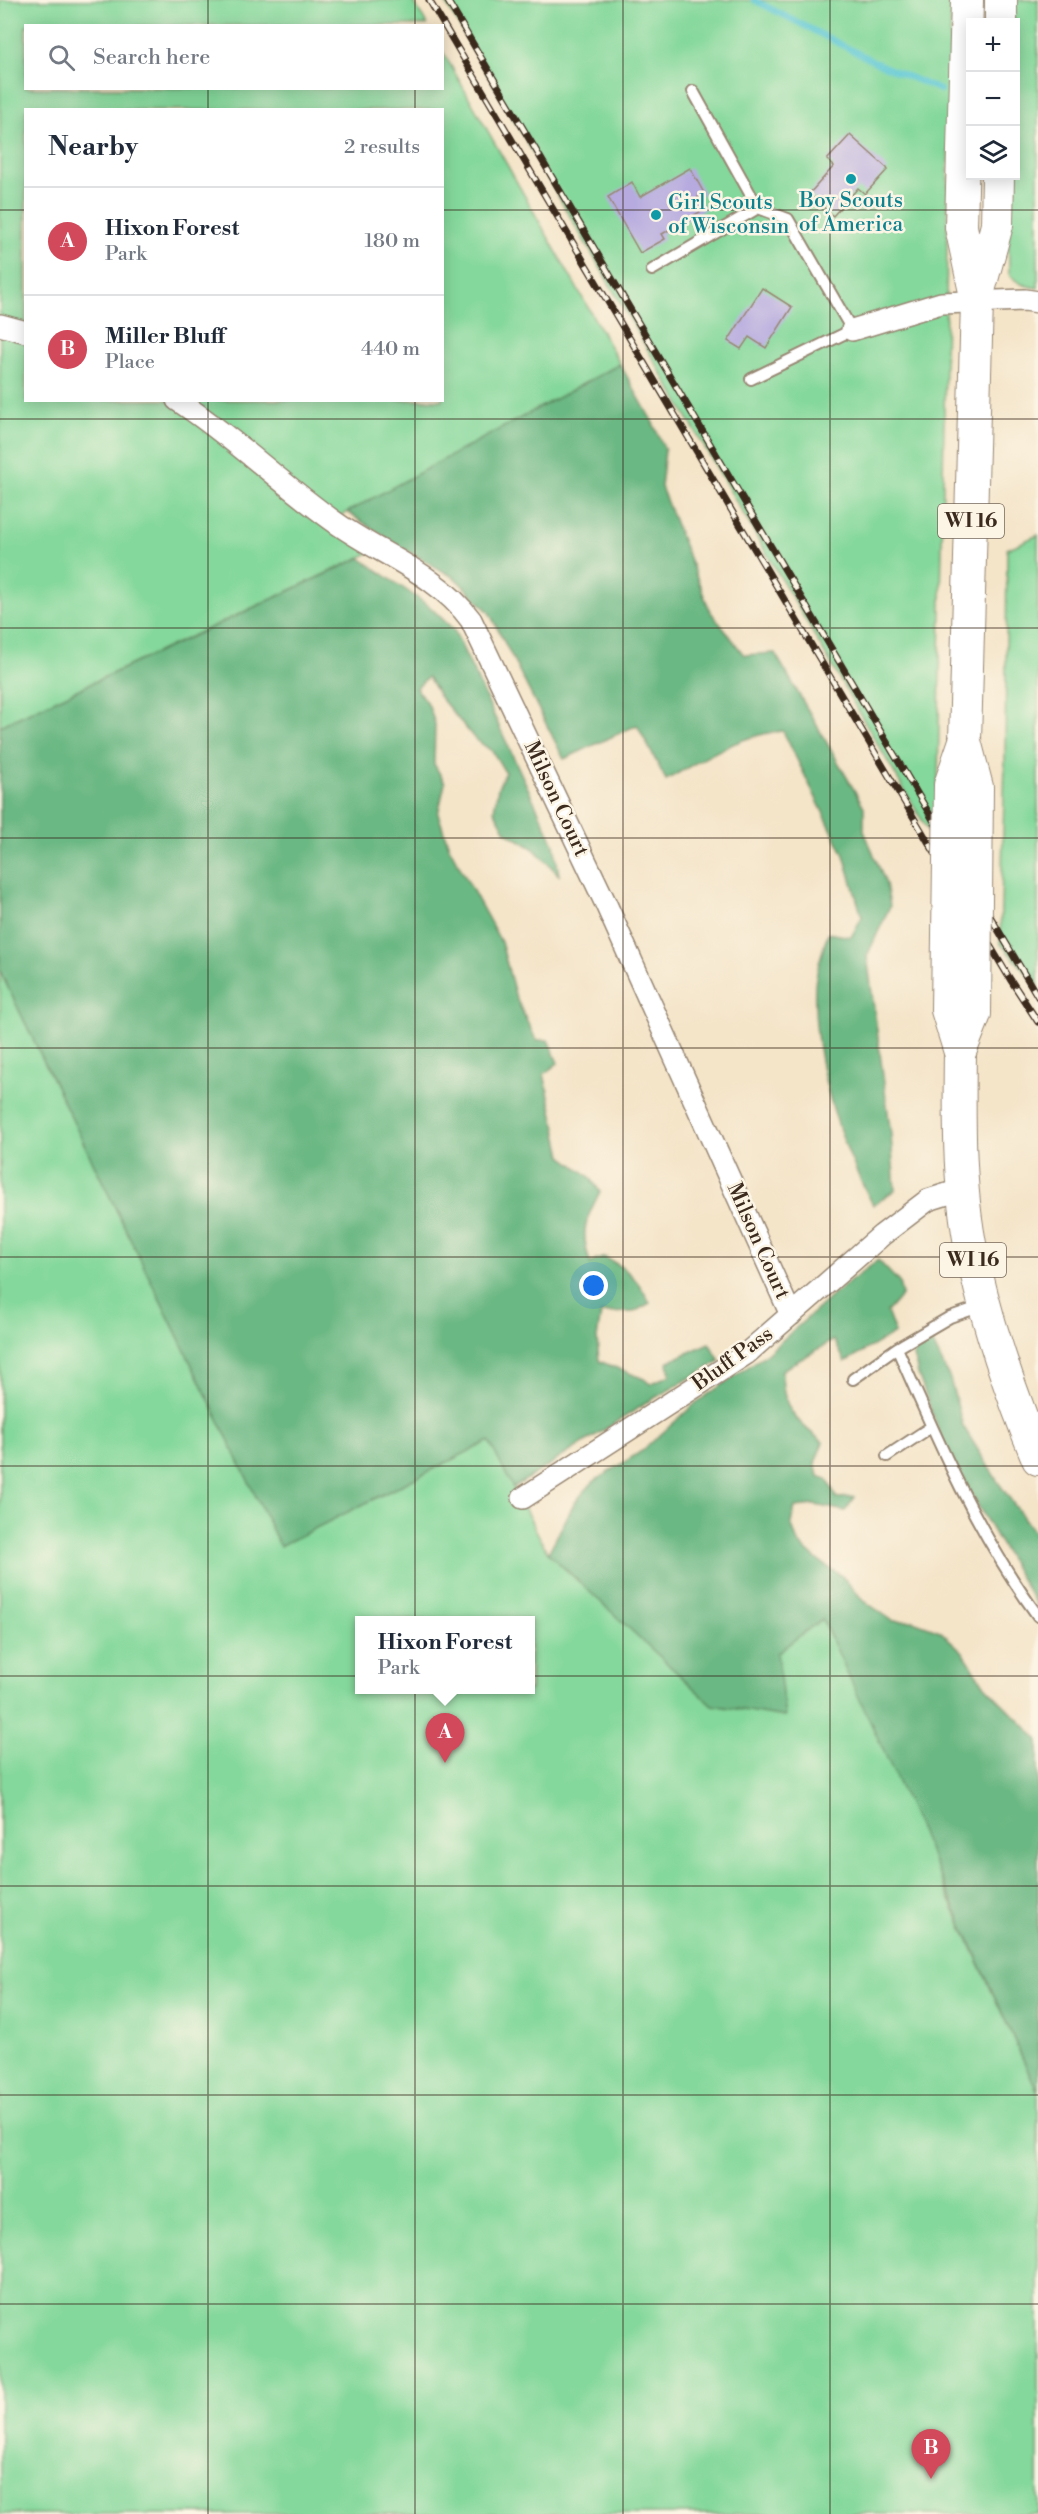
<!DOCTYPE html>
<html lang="en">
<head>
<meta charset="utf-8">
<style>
  :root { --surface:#fff; --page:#f2f2f3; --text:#1f2937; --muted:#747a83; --line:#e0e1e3; --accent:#d1495b }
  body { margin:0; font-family:"Libre Bodoni",serif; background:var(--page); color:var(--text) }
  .controls { position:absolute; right:18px; top:18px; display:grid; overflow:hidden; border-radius:0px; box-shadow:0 3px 15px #0003 }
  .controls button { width:54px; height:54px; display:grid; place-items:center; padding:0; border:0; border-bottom:2px solid var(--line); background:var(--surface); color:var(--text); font:30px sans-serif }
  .you { position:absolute; left:594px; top:1286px; width:21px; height:21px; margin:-15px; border:4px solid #fff; border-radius:50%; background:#1a73e8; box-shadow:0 0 0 9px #1a73e833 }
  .badge { display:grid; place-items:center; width:39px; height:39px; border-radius:50%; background:var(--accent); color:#fff; font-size:20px; font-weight:700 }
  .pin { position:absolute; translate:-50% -50px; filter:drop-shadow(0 2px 3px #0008) }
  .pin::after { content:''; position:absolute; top:32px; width:21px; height:18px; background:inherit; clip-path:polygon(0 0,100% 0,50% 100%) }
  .popup { position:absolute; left:355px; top:1616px; width:180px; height:78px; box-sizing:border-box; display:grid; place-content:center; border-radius:0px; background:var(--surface); filter:drop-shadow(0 2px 4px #0005); font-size:20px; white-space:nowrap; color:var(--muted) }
  .popup b { font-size:22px; color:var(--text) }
  .popup::after { content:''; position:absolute; left:50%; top:100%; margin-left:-12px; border:12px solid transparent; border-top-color:var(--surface) }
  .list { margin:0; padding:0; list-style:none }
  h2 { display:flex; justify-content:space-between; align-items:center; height:78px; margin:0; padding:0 24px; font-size:26px }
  h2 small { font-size:20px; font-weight:400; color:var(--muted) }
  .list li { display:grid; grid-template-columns:39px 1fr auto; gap:18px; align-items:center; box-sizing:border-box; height:108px; padding:0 24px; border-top:2px solid var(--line) }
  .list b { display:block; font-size:22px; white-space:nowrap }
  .list p { margin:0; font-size:20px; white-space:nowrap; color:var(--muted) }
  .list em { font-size:20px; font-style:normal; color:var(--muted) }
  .icon { flex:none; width:33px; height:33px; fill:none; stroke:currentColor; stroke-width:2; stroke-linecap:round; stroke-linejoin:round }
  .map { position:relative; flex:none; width:1038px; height:2514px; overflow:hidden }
  .search { position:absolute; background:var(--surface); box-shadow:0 3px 15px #0003; left:24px; top:24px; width:420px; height:66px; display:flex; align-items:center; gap:15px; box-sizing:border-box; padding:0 21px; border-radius:0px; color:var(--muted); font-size:22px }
  .panel { position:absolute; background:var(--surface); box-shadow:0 3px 15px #0003; left:24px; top:108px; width:420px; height:294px; border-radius:0px }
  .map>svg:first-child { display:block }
  .green { fill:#84d89b; stroke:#60815c; stroke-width:1.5; fill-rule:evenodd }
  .forest { fill:#6bb883; stroke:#537150; stroke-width:1.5 }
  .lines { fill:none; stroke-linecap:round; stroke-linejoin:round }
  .stream { stroke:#5cc8d4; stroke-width:6 }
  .building { fill:#b6aadf }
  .service-casing { stroke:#988773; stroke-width:14 }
  .minor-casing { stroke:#988773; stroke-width:24 }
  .primary-casing { stroke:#988773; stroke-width:34 }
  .service { stroke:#fff; stroke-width:10 }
  .minor { stroke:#fff; stroke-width:21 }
  .primary { stroke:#fff; stroke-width:32 }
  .rail-casing { stroke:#3b2a1e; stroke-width:7 }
  .rail { stroke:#fcf5e5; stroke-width:4.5; stroke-dasharray:14; stroke-linecap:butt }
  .primary-bridge-casing { stroke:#988773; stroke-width:34; stroke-linecap:butt }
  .primary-bridge { stroke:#fff; stroke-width:32 }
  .grid { fill:none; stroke:#3b2a1e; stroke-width:1.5; stroke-opacity:0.55 }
  .culture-dot { fill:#0f9aa8; stroke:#fcf5e5; stroke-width:2 }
  .labels { text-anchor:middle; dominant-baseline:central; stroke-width:5; stroke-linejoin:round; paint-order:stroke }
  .shield { fill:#fcf5e5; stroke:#75675a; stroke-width:1.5 }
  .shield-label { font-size:20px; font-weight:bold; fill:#3b2a1e }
  .culture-label { font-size:21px; fill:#0d838f; stroke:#fcf5e5 }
  .street-label { font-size:21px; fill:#3b2a1e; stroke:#fcf5e5 }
</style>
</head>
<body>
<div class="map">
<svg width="1038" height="2514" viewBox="0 0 1038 2514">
  <rect width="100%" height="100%" fill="#fcf5e5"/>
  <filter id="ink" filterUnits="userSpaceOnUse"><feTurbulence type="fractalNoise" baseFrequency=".0167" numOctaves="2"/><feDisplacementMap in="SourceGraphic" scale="12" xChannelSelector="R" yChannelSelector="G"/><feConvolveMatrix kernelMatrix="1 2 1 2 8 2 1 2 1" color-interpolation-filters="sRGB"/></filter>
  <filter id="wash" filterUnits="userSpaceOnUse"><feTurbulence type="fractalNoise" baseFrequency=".008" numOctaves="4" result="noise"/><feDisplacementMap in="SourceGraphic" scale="24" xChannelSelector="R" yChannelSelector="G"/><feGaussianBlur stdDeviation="1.35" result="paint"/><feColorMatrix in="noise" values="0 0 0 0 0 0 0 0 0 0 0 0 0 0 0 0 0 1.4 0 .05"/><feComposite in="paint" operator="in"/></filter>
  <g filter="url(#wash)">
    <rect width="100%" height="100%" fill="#f4e4c8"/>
    <path class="green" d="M0 0H413L427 25 26 26V88H442L443 52 620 364 333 520 378 549 0 726ZM26 110H442V400H26Z
      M444 0H951L937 846Z
      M1014 0H1038V288C1025 286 1018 284 1009 274L1008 176H1016Z
      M1038 535V986L1000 943 1005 762 1007 549Z
      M0 971 280 1546 489 1441 548 1553 777 1653 822 1618 912 1809 948 1896 1038 2092V2514H0ZM360 1620H530V1690H360Z"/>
    <path class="forest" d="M620 364 652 421 665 450 661 487 710 611 744 655 775 653 864 807V831L886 884 890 906 867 956 891 1135 895 1190 873 1205C839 1143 812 1057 815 986 816 969 823 950 828 933L851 937 862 917 844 855 783 731C740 734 703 759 666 780L637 725 564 759 489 612 455 578 394 543 347 512Z
      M360 558 429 606 454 630 554 844 559 875 534 849 506 832 494 810 498 788 505 772 493 752 474 738 440 697 428 677 416 688 429 706 435 724 434 764 445 783 438 814 449 847 501 942 516 998 536 1040H548L558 1063 544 1074 562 1156 590 1177 600 1192C585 1220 580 1231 590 1263L604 1257C628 1269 638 1279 650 1303L634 1312 601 1313 597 1338 599 1361 644 1379 650 1384 670 1375 668 1362 709 1343 720 1361 651 1400 513 1488 489 1441 280 1546 0 971V726Z
      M878 1260 899 1282 902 1295 887 1312 895 1333 845 1362 834 1340 782 1370C782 1408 794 1420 823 1442L815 1463 818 1476 827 1479 837 1498 855 1497 845 1511 815 1505 795 1507 791 1523 798 1543 821 1563 841 1575 863 1600 893 1621H913L940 1631 963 1652 985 1686 1038 1739V2092C966 1935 897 1775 822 1619L777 1653 785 1717 712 1705 548 1553 575 1502 593 1482 642 1451 697 1402 768 1353 834 1294Z
      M923 1340 933 1344 950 1379 963 1426 998 1482 1038 1538V1608L946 1451 918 1374 914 1356 917 1347Z"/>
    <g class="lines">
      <path class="stream" d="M754 0 881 65 940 90"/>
    </g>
    <g id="blocks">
      <path class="building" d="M850 135 888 169 865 194 858 188 833 216 809 194 834 166 827 160Z
        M690 168 704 193 698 197 705 209 662 234 665 239 640 253 608 197 632 182 640 197Z
        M762 288 792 307 766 348 749 337 741 349 728 341Z"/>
    </g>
  </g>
  <g filter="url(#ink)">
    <use href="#blocks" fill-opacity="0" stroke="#988773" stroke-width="1.5"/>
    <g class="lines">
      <g class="service-casing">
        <path id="service" d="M693 91 758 208 788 219 852 330 751 379
          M652 270 758 208
          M982 1306 950 1317 897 1348C937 1440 978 1535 1038 1616
          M853 1379 897 1348
          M887 1456 931 1427"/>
      </g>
      <g class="minor-casing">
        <path id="minor" d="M0 325 26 332
          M852 330 941 303 1025 300 1038 302
          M177 400C232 436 279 482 332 520 378 554 436 572 471 620L605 902 791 1315
          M523 1498 746 1354 882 1235 928 1200 963 1189"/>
      </g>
      <g class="primary-casing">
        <path id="primary" d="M1001 22V0
          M978 294 997 225 998 176
          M965 741 977 301 961 227 967 0
          M960 1052C959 1123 958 1198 975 1267 990 1333 1012 1396 1038 1459"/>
      </g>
      <use href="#service" class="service"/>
      <use href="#minor" class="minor"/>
      <use href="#primary" class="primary"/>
      <g class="rail-casing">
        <path id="rail" d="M429 0 902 798 1010 979 1038 1022
          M447 0 1038 997"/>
      </g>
      <use href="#rail" class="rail"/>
      <g class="primary-bridge-casing">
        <path id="primary-bridge" d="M960 1052 947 1010 950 785 965 741
          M960 1052 975 1014 977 787 965 741"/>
      </g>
      <use href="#primary-bridge" class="primary-bridge"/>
    </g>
  </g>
  <path class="grid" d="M208 0V26M415 0V26M623 0V2514M830 0V2514M208 88V110M415 88V110M0 210H26M442 210H1038M208 400V2514M415 400V2514M0 419H1038M0 628H1038M0 838H1038M0 1048H1038M0 1257H1038M0 1466H1038M0 1676H1038M0 1886H1038M0 2095H1038M0 2304H1038"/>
  <g class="culture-dot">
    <circle cx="851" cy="179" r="6"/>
    <circle cx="656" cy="215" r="6"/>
  </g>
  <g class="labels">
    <g class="shield">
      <rect x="938" y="504" width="66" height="34" rx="4.5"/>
      <rect x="940" y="1243" width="66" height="34" rx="4.5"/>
    </g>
    <g class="shield-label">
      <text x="971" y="521">WI 16</text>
      <text x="973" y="1260">WI 16</text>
    </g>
    <g class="culture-label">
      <text x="851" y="201">Boy Scouts<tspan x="851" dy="24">of America</tspan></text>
      <text x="668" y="203" text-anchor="start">Girl Scouts<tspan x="668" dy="24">of Wisconsin</tspan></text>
    </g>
    <g class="street-label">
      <text transform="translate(556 799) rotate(65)">Milson Court</text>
      <text transform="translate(758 1241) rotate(66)">Milson Court</text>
      <text transform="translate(733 1359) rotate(-36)">Bluff Pass</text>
    </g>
  </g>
</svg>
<div class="controls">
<button>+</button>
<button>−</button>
<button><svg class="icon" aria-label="layers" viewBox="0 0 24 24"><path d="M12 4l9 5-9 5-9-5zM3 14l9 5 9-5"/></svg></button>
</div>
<div class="you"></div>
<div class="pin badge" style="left:445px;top:1763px">A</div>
<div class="popup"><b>Hixon Forest</b>Park</div>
<div class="pin badge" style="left:931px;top:2479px">B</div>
<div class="search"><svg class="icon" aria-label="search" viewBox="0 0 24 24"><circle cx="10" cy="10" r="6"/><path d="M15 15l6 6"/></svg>Search here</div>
<section class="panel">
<h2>Nearby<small>2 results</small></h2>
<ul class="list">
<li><span class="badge">A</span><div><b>Hixon Forest</b><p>Park</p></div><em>180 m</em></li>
<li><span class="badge">B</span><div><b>Miller Bluff</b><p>Place</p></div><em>440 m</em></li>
</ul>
</section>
</div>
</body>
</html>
